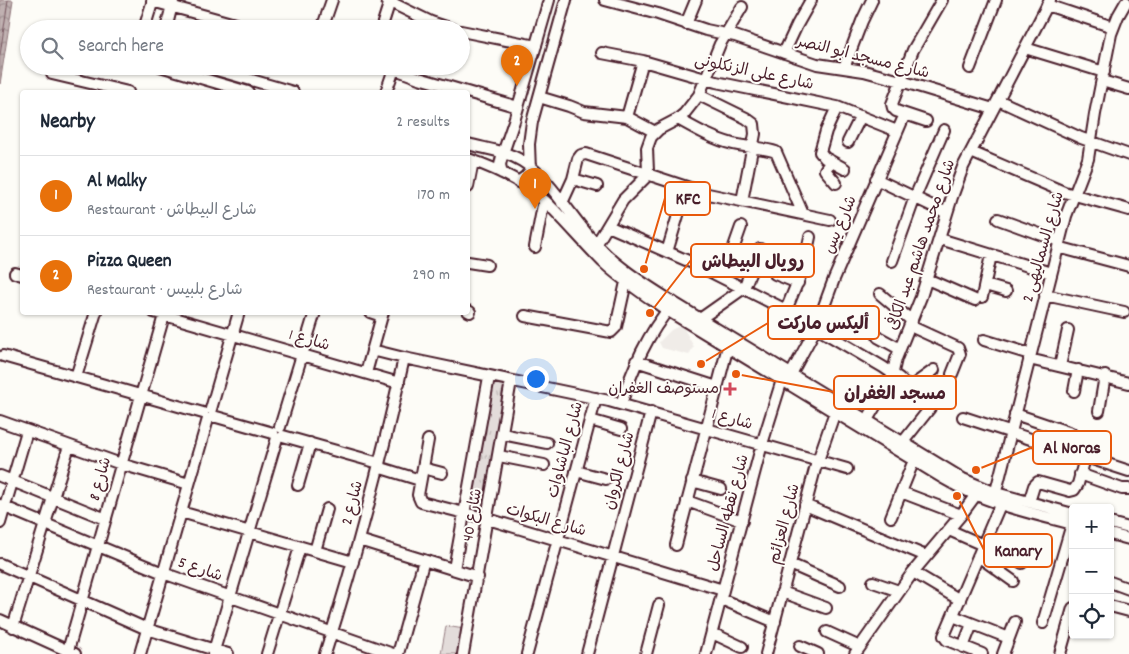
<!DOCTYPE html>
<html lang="en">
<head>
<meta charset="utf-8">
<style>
  :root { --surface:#fff; --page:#f2f2f3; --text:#1f2937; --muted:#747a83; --line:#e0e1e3; --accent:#2563eb }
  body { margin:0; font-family:Dekko,"Playpen Sans Arabic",sans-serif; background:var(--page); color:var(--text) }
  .controls { position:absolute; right:15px; bottom:15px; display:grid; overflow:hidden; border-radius:5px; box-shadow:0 1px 4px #0004 }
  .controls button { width:45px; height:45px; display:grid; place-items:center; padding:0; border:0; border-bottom:1px solid var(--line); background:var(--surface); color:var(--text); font:25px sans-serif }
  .you { position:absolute; left:535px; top:378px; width:18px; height:18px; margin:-12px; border:4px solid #fff; border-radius:50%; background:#1a73e8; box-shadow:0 0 0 8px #1a73e833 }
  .badge { display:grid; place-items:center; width:32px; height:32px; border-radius:50%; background:var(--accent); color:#fff; font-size:16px; font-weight:700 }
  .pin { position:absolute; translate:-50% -41px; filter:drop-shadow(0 1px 2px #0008) }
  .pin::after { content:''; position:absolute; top:26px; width:18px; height:15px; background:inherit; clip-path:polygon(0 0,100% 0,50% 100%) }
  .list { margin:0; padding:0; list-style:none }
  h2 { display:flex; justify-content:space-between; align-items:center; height:65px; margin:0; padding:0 20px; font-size:21px }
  h2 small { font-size:16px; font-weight:400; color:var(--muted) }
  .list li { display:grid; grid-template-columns:32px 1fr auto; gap:15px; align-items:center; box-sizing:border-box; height:80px; padding:0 20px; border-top:1px solid var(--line) }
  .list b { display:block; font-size:19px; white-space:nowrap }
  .list p { margin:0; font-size:16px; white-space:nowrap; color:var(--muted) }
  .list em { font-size:16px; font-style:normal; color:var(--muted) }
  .icon { flex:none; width:28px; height:28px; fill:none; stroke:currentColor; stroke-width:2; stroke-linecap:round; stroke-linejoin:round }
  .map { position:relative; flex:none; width:1129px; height:654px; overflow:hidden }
  .search { position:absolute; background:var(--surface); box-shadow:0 1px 4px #0004; left:20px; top:20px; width:450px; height:55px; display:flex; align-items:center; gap:12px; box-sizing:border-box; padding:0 18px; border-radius:28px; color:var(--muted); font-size:19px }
  .panel { position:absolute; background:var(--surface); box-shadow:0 1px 4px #0004; left:20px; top:90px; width:450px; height:225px; border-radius:5px }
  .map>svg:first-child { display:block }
  .built { fill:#f0ece8 }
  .park { fill:url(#park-tufts); stroke:#967e82 }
  .pitch { fill:#e3dcda; stroke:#967e82 }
  .water { fill:url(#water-waves); stroke:#91777b }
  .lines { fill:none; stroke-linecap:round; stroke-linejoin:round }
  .shore { stroke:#795961; stroke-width:1 }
  .minor-casing { stroke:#4a1f2b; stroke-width:14 }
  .minor { stroke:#fdfcf7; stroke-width:10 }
  .poi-dot { fill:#d1495b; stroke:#fdfcf7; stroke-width:2 }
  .labels { text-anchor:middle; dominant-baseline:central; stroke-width:4; stroke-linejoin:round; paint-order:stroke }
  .street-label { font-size:16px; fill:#4a1f2b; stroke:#fdfcf7 }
  .poi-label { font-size:16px; fill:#4a1f2b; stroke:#fdfcf7; text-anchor:end }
  .leader { fill:none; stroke:#e8590c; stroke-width:2 }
  .callout-dot { fill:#e8590c; stroke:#fdfcf7; stroke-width:2 }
  .callout { fill:#fdfcf7; stroke:#e8590c; stroke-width:2 }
  .callout-label { font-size:18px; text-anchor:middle; font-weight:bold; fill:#4a1f2b }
</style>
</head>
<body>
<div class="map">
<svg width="1129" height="654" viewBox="0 0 1129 654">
  <defs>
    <pattern id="park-tufts" width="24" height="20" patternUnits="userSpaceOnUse" patternTransform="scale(1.25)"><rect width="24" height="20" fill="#e3dcda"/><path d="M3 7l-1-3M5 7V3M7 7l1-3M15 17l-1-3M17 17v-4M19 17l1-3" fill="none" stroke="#c4bcbb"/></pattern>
    <pattern id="water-waves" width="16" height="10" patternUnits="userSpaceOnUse" patternTransform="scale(1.25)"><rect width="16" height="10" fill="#c0b1b1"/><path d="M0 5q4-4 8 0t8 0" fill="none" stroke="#9e8f90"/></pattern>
  </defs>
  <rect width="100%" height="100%" fill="#fdfcf7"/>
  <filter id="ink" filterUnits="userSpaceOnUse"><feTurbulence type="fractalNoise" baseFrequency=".02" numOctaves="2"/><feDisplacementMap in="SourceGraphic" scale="10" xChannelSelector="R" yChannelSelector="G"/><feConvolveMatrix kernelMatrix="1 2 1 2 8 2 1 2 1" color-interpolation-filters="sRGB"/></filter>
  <g filter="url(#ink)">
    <path class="built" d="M679 326 683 327 694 347 692 349 689 355 662 348 659 342 671 330Z"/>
    <path class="park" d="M491 381 509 385 487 515 468 510Z"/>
    <path class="pitch" d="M446 626 464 629 459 654H441Z"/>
    <path class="water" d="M0 0H13L0 84Z"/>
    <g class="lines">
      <path class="shore" d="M0 55 8 0"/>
      <g class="minor-casing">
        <path id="minor" d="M386 0 431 22 452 29
          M605 0 658 14 706 30 735 36 817 64 864 71 901 81 993 109
          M152 1 253 29
          M1047 5 1113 27
          M686 24 696 0
          M144 29 153 0
          M166 29 173 1
          M322 29 332 0
          M381 29 390 1
          M461 31 536 46
          M1025 48 1104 72
          M602 53 643 61 716 82 837 107 897 131
          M784 53 797 25 811 0
          M160 66 248 92
          M203 66 293 92
          M387 66 419 78 518 107
          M844 68 862 21 872 0
          M970 68 996 0
          M52 74 128 92
          M1102 81 1129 89
          M386 92 395 66
          M699 95 746 118 754 124 755 134 742 201
          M539 97 569 106 584 112 627 117 655 132
          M998 100 1081 138 1129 155
          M837 107 826 131 820 152 825 158 845 169
          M627 117 643 61
          M678 119C696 129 713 139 733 144 746 147 765 148 776 152L803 214
          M926 121 896 111 893 108 892 104 913 50 942 0
          M848 142 861 116
          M468 144C486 149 506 151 522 161 550 178 572 219 595 243 617 268 646 285 674 303L963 479 996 493 1073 514
          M971 152 1064 192 1129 210
          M468 159C495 168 523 181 545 201 565 220 583 242 603 262 623 281 645 295 667 310L943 478C985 503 1026 512 1073 524
          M831 161 825 170 836 183
          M502 173 500 165 502 156 514 121 549 0
          M573 179 597 186
          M876 179 947 213
          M518 182 525 177 530 171 529 144 532 122 566 0
          M468 187 473 161
          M562 203 573 179 578 159 581 155 586 154 708 194 830 220
          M998 219 1059 241
          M608 226 695 264 786 310 883 367 899 378 930 408 903 442
          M940 239 1051 273
          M535 247 544 200
          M1058 247 1129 266
          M593 250 623 200 646 177 648 171 647 148 651 137 659 129 678 119 684 114 699 95 720 44 742 7
          M667 252 679 212
          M779 253 774 267 775 274 798 283
          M892 261 915 197 944 130
          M468 262 487 265
          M15 273 22 275
          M723 278 741 227
          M927 279 975 300
          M985 285 1006 291
          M880 294 912 321
          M1045 295 1124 312
          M982 297 991 255
          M786 310 803 269 810 237
          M468 311 470 312
          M154 312 399 383
          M370 312 382 316
          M525 316 611 332 616 327 626 282
          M700 319 744 288 760 249
          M910 326 958 348 960 354 952 374
          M878 337 900 349
          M984 340 1030 354
          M372 350 404 358 609 401 847 469
          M3 356 203 413
          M1029 359 1129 383
          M636 361 717 387
          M1060 366 1068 330
          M366 373 383 312
          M791 374 816 328 834 279 905 114
          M76 377 96 312
          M909 388 934 370
          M1074 391 1078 370
          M923 401 943 389
          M621 404C633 368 647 334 672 305
          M211 409 239 312
          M1099 411 1105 376
          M1015 414 1071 433
          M213 416 273 433
          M963 417 1129 471
          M590 420 621 429
          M867 420 891 380 896 359 921 297 952 197 963 167 1050 0
          M0 421 121 464 189 484
          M280 427 315 312
          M502 434 547 443
          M283 436 379 463
          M428 440 418 495 421 502 488 519 723 590
          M499 456 544 465
          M378 467 420 480
          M423 468 442 473
          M576 471 606 479
          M1080 474 1122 489H1129
          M0 476 106 519
          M692 481 721 489
          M298 485 310 443
          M901 492 961 515
          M994 499 1066 216 1088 159 1095 114 1111 34 1118 16 1126 2
          M687 501 742 521
          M1029 502 1034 486 1038 482 1070 491 1074 490 1078 484 1085 458
          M0 505 163 573 393 654
          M805 505 926 556
          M181 512 353 562
          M891 517 914 460
          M0 523 27 431
          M1110 523 1129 528
          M949 530 983 545
          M1110 534 1129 539
          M987 536 1022 563
          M359 540 478 577
          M676 545 728 346
          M315 551 327 509
          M978 556 1013 581
          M0 564 147 629 228 654
          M790 564 840 586
          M454 569 489 377
          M913 572 960 600
          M873 582 899 591
          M1110 582 1129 589
          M782 592 826 608
          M721 599 775 622
          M1110 606 1129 611
          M953 616 1009 638
          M0 620 75 654
          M1043 623 1072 524
          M13 627 69 446
          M827 632 860 647
          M712 633 742 647
          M800 646 818 654
          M963 647 972 624
          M67 654 165 312
          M140 654 208 419
          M213 654 277 438
          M267 654 300 547
          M325 654C356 557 382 458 404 358
          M398 654 424 560
          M463 654 511 381
          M527 654 596 398
          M587 654 651 412
          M646 654 659 605
          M706 654 762 444 782 380
          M766 654 815 469 837 406
          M855 654 913 572 961 515 978 492
          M982 654 947 640 944 636 1000 505
          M1003 654 1015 622
          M1060 654 1073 608"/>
      </g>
      <use href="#minor" class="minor"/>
    </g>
  </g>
  <path class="poi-dot" d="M727.5 381.5h5v5h5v5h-5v5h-5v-5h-5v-5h5z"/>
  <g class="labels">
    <g class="street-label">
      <text transform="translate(863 58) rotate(14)">شارع مسجد ابو النصر</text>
      <text transform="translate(754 73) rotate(12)">شارع على الزنكلونى</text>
      <text transform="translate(841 225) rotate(-67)">شارع يس</text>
      <text transform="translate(922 245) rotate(-71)">شارع محمد هاشم عبد الكافى</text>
      <text transform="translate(1044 247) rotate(-74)">شارع السماليهى 2</text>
      <text transform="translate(309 341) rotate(16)">شارع 1</text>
      <text transform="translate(732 420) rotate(16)">شارع 1</text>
      <text transform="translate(566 450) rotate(-75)">شارع الباشاوات</text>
      <text transform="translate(620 471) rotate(-75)">شارع الكروان</text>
      <text transform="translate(101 479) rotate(-74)">شارع 8</text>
      <text transform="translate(353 503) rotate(-75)">شارع 2</text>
      <text transform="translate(729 513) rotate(-75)">شارع نقطه الساحل</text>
      <text transform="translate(473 515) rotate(-80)">شارع 40</text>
      <text transform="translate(546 521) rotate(16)">شارع البكوات</text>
      <text transform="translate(785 524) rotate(-75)">شارع العزائم</text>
      <text transform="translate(200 570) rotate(19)">شارع 5</text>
    </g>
    <g class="poi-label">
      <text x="719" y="389">مستوصف الغفران</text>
    </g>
  </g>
  <path class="leader" d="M644 269L665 198M650 313L691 260M701 364L768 323M736 374L834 392M976 470L1033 447M957 496L984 550"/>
  <g class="callout-dot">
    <circle cx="644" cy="269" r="5"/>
    <circle cx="650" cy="313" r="5"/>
    <circle cx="701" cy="364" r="5"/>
    <circle cx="736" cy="374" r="5"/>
    <circle cx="976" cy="470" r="5"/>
    <circle cx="957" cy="496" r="5"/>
  </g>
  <g class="callout">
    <rect x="665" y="182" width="45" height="33" rx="5"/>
    <rect x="691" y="244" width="123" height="33" rx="5"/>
    <rect x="768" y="306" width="111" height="33" rx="5"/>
    <rect x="834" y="376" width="122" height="33" rx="5"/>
    <rect x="1033" y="431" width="78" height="33" rx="5"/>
    <rect x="984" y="534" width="68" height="33" rx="5"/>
  </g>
  <g class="callout-label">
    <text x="688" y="204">KFC</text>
    <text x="753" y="267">رويال البيطاش</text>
    <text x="823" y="329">أليكس ماركت</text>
    <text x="895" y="399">مسجد الغفران</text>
    <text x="1072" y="453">Al Noras</text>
    <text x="1018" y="556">Kanary</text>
  </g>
</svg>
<div class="controls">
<button>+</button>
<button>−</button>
<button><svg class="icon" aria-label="locate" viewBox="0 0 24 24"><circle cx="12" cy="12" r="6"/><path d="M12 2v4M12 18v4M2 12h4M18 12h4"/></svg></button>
</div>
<div class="you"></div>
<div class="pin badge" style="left:535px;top:209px;background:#e8710a">1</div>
<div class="pin badge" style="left:517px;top:86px;background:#e8710a">2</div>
<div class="search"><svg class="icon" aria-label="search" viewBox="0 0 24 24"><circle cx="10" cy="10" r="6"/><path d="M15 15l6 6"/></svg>Search here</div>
<section class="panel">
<h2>Nearby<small>2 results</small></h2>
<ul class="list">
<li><span class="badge" style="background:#e8710a">1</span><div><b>Al Malky</b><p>Restaurant · شارع البيطاش</p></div><em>170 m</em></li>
<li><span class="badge" style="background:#e8710a">2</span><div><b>Pizza Queen</b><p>Restaurant · شارع بلبيس</p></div><em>290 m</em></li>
</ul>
</section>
</div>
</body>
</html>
